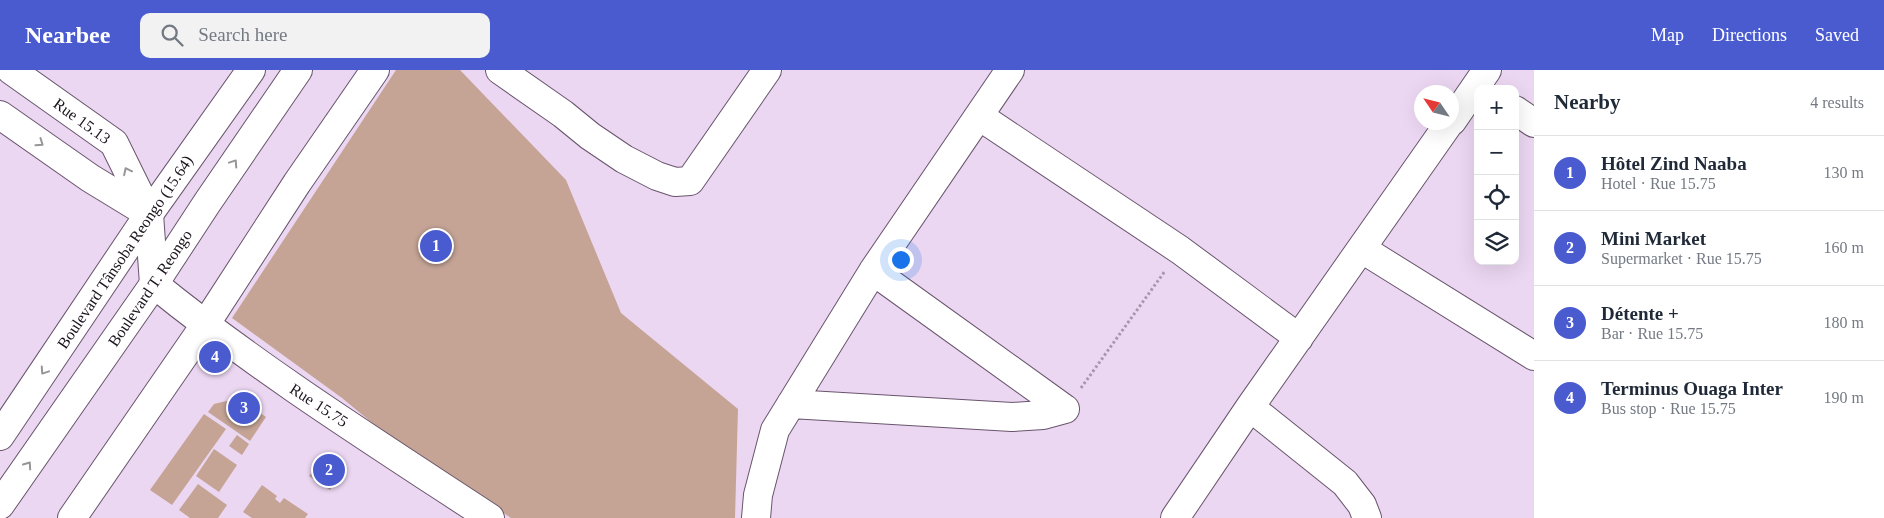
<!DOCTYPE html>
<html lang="en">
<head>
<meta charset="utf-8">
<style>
  :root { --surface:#fff; --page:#f2f2f3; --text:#1f2937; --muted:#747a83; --line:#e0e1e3; --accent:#4a5bd0 }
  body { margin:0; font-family:Georgia,serif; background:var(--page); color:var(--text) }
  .controls { position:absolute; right:15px; top:15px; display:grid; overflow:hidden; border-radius:10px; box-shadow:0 5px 20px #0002 }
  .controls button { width:45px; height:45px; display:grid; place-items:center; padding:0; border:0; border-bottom:1px solid var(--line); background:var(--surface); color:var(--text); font:25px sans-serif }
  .compass { position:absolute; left:1414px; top:15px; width:45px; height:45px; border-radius:50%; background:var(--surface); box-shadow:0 5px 20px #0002; rotate:305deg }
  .you { position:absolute; left:900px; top:189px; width:18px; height:18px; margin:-12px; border:4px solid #fff; border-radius:50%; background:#1a73e8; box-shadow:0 0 0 8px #1a73e833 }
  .badge { display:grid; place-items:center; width:32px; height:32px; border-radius:50%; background:var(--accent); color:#fff; font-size:16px; font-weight:700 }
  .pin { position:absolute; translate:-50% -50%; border:2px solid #fff; box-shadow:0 1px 5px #0006 }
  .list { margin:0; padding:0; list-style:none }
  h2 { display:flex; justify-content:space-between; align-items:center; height:65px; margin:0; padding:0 20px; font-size:21px }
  h2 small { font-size:16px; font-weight:400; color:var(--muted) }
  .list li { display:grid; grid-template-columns:32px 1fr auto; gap:15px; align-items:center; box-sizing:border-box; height:75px; padding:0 20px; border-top:1px solid var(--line) }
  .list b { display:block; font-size:19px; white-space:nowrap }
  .list p { margin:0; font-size:16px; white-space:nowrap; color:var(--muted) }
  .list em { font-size:16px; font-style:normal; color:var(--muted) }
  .icon { flex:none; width:28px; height:28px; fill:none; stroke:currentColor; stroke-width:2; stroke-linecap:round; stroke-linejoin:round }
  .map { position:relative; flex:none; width:1534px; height:448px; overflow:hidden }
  header { display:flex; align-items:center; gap:30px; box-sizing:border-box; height:70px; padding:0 25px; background:var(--accent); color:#fff }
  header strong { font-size:24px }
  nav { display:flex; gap:28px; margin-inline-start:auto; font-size:18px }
  .search { width:350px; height:45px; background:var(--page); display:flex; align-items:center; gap:12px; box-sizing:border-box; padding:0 18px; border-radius:10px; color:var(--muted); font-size:19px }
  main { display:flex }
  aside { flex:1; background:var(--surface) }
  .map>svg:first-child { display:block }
  .building { fill:#c5a496 }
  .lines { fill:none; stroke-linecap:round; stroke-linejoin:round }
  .street-casing { stroke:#68556c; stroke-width:30 }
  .secondary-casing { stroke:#68556c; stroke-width:30 }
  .highway-casing { stroke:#68556c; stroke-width:30 }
  .path { stroke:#a797ac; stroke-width:3; stroke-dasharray:2.5 2.5; stroke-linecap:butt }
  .street { stroke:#fff; stroke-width:28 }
  .secondary { stroke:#fff; stroke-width:28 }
  .highway { stroke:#fff; stroke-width:28 }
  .oneway { stroke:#989599 }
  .labels { text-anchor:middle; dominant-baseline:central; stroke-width:4; stroke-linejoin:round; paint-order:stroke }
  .street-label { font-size:16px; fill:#1b141d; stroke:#fff }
</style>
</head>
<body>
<header>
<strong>Nearbee</strong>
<div class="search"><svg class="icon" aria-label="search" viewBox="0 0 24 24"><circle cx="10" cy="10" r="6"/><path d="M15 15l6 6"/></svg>Search here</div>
<nav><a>Map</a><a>Directions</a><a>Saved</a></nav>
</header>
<main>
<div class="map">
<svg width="1534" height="448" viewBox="0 0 1534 448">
  <rect width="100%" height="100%" fill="#ecd7f2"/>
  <path class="building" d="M396 0H460L566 110 621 243 738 339 735 448H511L394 371 342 328 232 248Z
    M239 328 266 347 250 371 208 342 214 334Z
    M204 344 226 359 172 435 150 420Z
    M237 365 249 374 242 385 229 376Z
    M214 379 237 395 219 422 196 406Z
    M323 386 343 400 330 420 309 406Z
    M198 414 227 435 218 448H190L179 440Z
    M262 415 277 426 275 429 280 433 284 428 308 444 305 448H252L243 442Z"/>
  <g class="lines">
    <g class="street-casing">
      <path id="street" d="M500 0 563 44 590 66 624 89 657 106 675 112 690 111 767 0
        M1515 40 1534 53
        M979 46 1180 180 1299 268
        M1452 51 1487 0
        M1362 179 1534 286
        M873 201 1065 339
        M154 214C260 300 376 373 490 448
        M791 334 1012 347 1043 345 1065 339
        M1250 337 1345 413 1362 435 1367 448
        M72 448 205 255 297 113 375 0
        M756 448 758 425 775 360 873 201 1010 0
        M1175 448 1250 337 1450 52"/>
    </g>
    <g class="secondary-casing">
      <path id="secondary" d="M11 0 114 73 149 144 154 214
        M0 45 90 108 149 144"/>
    </g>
    <g class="highway-casing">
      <path id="highway" d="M0 366 149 144 251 0
        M0 435 154 214 207 133 298 0"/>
    </g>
    <path class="path" d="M1081 318 1165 201"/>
    <use href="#street" class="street"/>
    <use href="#secondary" class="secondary"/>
    <use href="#highway" class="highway"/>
  </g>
  <defs><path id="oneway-chevron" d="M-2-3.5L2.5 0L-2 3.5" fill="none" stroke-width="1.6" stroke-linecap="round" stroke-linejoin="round" transform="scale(1.25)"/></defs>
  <g class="oneway">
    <use href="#oneway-chevron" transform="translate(40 73) rotate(35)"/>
    <use href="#oneway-chevron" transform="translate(234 93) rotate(-56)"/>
    <use href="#oneway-chevron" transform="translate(127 101) rotate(-116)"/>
    <use href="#oneway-chevron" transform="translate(44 301) rotate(124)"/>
    <use href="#oneway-chevron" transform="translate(28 395) rotate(-55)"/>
  </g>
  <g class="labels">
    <g class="street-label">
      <text transform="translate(82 51) rotate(36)">Rue 15.13</text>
      <text transform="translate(125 182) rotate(-56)">Boulevard Tânsoba Reongo (15.64)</text>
      <text transform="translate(150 218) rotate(-56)">Boulevard T. Reongo</text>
      <text transform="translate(319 335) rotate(33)">Rue 15.75</text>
    </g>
  </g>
</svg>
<div class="controls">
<button>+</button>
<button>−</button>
<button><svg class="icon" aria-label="locate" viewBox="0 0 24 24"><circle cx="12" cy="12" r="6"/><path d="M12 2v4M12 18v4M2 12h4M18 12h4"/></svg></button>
<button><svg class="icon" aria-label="layers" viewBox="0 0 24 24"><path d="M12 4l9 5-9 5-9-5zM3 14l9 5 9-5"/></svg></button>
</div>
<svg class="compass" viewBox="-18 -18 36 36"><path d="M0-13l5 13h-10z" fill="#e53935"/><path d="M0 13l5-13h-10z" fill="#747a83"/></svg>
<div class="you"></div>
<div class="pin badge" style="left:436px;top:176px">1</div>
<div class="pin badge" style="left:329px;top:400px">2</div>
<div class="pin badge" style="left:244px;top:338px">3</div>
<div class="pin badge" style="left:215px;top:287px">4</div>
</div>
<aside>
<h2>Nearby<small>4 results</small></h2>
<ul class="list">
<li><span class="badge">1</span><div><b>Hôtel Zind Naaba</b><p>Hotel · Rue 15.75</p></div><em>130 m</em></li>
<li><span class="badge">2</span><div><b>Mini Market</b><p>Supermarket · Rue 15.75</p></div><em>160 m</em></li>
<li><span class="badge">3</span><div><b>Détente +</b><p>Bar · Rue 15.75</p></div><em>180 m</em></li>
<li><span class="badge">4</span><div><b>Terminus Ouaga Inter</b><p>Bus stop · Rue 15.75</p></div><em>190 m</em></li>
</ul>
</aside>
</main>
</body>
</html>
